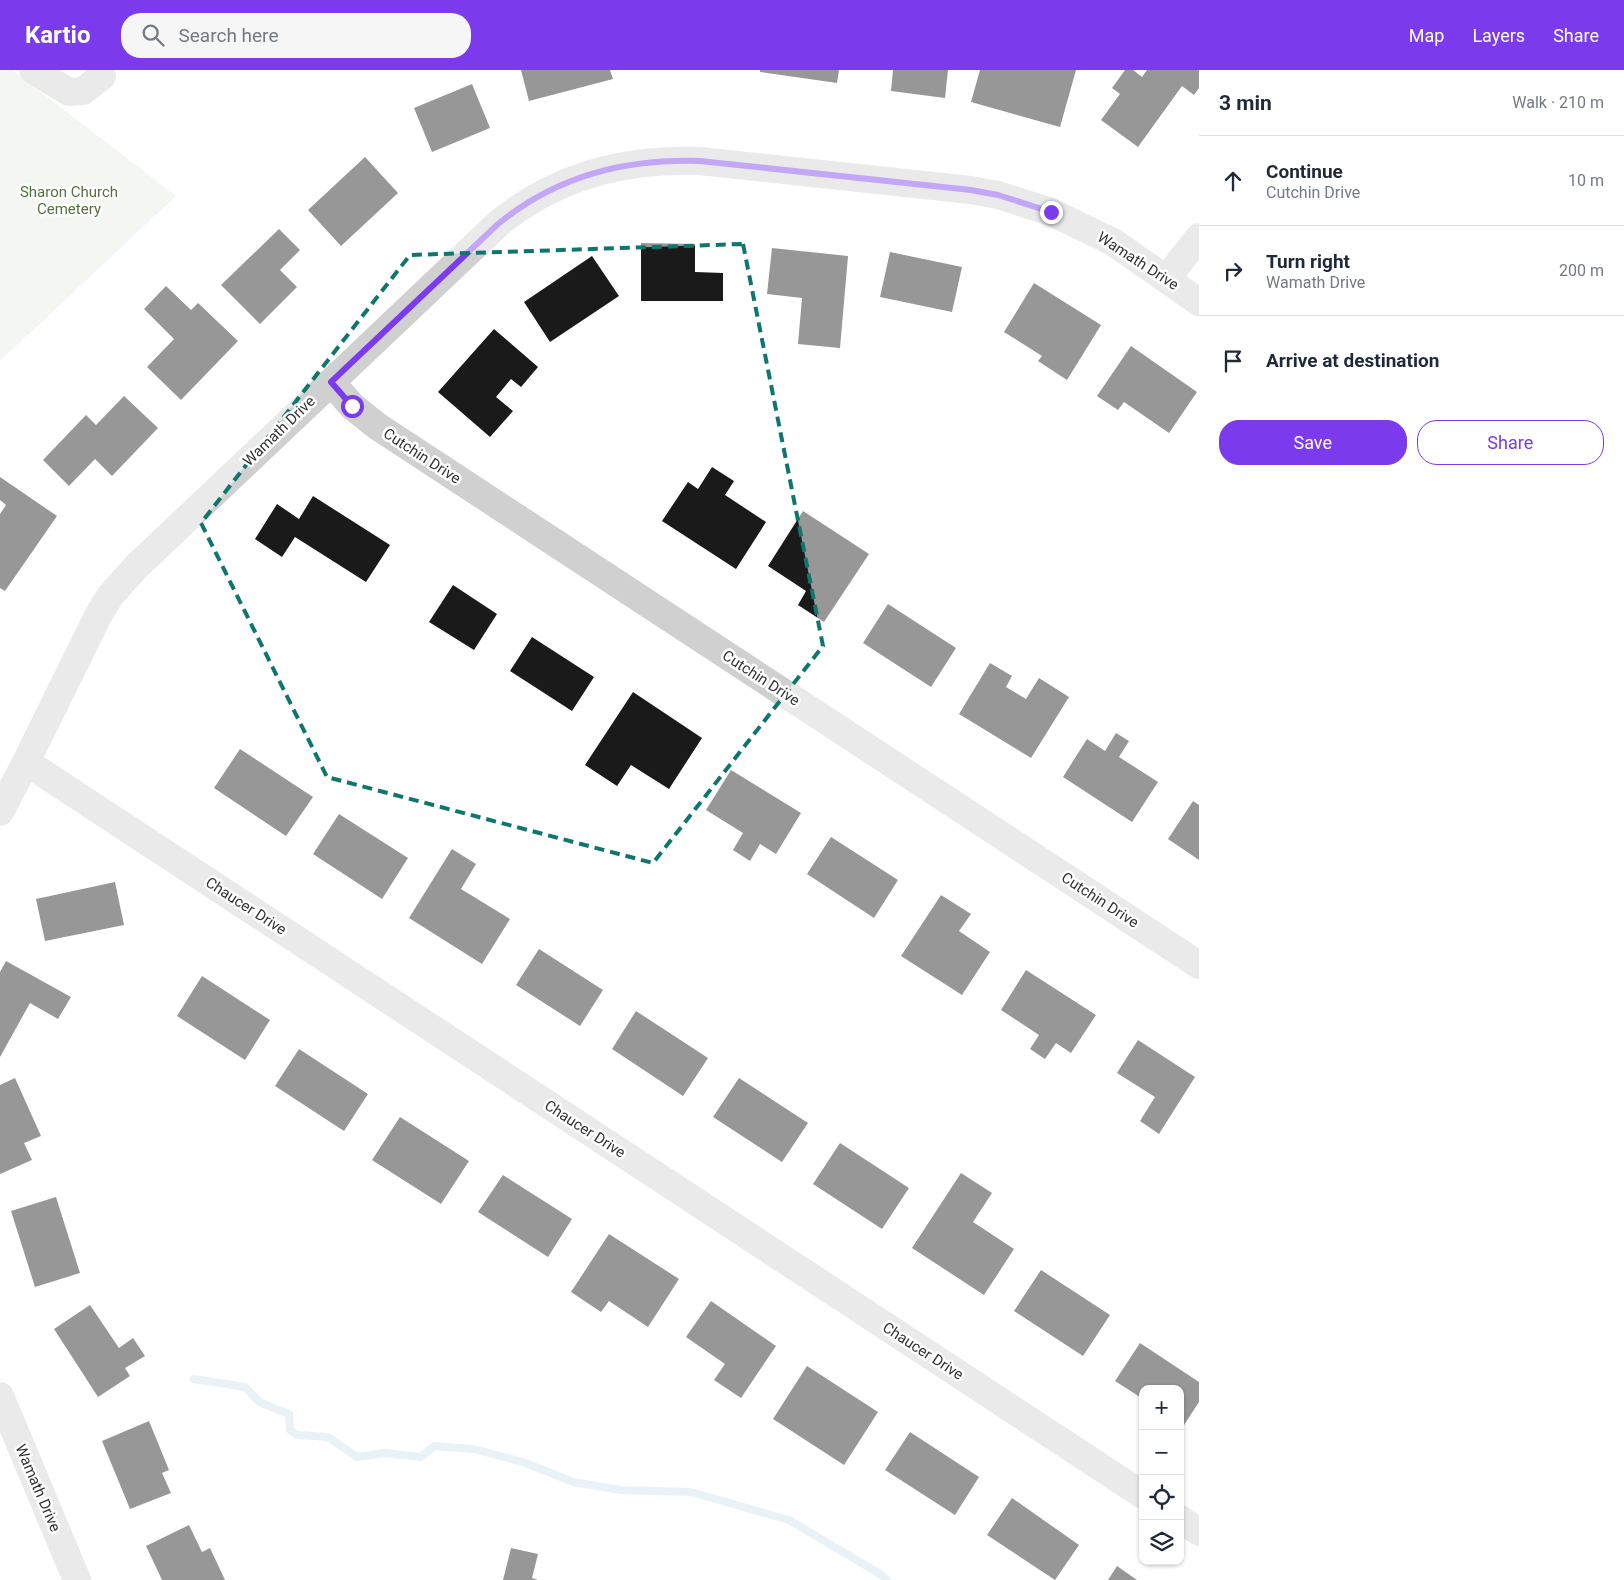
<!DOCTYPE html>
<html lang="en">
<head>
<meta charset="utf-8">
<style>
  :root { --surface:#fff; --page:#f6f6f7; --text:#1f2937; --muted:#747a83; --line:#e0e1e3; --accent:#7c3aed }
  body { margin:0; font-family:Roboto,sans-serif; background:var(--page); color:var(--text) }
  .controls { position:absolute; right:15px; bottom:15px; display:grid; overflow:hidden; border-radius:10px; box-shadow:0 1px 4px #0004 }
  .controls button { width:45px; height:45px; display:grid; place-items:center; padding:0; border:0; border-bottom:1px solid var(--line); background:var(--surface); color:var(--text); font:25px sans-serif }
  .stop { position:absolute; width:15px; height:15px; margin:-11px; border:4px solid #7c3aed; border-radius:50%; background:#fff }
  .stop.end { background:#7c3aed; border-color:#fff; box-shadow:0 1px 5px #0008 }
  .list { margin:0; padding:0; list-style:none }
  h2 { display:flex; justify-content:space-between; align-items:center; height:65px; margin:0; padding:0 20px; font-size:21px }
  h2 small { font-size:16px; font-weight:400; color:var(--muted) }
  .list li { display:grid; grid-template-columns:32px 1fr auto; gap:15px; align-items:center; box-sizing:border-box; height:90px; padding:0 20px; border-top:1px solid var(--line) }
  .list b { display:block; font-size:19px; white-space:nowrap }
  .list p { margin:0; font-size:16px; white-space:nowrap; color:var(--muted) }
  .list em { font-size:16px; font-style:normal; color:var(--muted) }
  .actions { display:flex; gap:10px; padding:15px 20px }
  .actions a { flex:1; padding:11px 0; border:1px solid var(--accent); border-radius:20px; text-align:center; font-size:18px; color:var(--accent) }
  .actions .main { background:var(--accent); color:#fff }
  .icon { flex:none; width:28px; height:28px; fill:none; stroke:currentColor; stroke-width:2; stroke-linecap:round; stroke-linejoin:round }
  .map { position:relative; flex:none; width:1199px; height:1510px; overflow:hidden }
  header { display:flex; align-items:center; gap:30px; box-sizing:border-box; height:70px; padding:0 25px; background:var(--accent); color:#fff }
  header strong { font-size:24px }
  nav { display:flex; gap:28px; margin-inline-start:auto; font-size:18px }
  .search { width:350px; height:45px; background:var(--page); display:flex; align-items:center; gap:12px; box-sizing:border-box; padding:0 18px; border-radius:20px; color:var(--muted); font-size:19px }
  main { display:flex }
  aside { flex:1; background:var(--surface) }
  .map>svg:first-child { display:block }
  .green { fill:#e6ecdf }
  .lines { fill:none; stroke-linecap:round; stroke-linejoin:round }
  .stream { stroke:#cfe2ee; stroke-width:8 }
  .building { fill:#1a1a1a }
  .minor { stroke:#d0d0d0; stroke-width:28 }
  .route { stroke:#7c3aed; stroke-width:6 }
  .marked { fill:none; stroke:#0f766e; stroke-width:4; stroke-dasharray:10 6; stroke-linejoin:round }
  .labels { text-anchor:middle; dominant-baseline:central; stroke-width:5; stroke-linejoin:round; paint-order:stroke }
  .park-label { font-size:15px; fill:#56703f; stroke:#fff }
  .street-label { font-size:15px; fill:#333; stroke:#fff }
</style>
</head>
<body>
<header>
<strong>Kartio</strong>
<div class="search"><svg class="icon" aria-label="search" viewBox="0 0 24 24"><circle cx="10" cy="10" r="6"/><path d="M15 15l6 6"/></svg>Search here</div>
<nav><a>Map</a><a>Layers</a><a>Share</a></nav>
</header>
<main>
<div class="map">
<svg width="1199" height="1510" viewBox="0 0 1199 1510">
  <rect width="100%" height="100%" fill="#fff"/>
  <path class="green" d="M0 0H12L176 126 0 291Z"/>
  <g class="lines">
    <path class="stream" d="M194 1309 245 1317 259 1332 289 1344 290 1360 297 1365 328 1367 357 1387 385 1383 421 1387 434 1376 474 1379 523 1392 573 1412 621 1420 691 1422 789 1450 880 1504 887 1510"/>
  </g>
  <path class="building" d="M521 0H610L613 9 529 31Z
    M760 0H839L837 13 760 2Z
    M893 0H948L945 28 891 21Z
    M980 0H1076L1060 57 971 32Z
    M1125 0H1133L1142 7 1147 0H1199V18L1194 25 1182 16 1138 77 1101 50 1120 24 1112 18Z
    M472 14 490 58 432 82 414 38Z
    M365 87 398 123 341 176 308 140Z
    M279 159 300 180 280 200 297 217 260 254 221 215Z
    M641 173 695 174V202L723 203V231H641Z
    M772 178 848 186 840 278 798 274 802 228 767 224Z
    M890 182 962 197 952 242 880 227Z
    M592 186 619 226 550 272 524 232Z
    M1034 213 1101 255 1067 310 1038 291 1042 286 1004 262Z
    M166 216 191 240 198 233 238 271 181 330 147 297 174 269 144 239Z
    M494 259 538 297 521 317 511 309 496 327 513 341 490 367 438 322Z
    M1131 276 1197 322 1169 363 1124 332 1118 340 1097 326Z
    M124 326 158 358 112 406 95 389 69 416 43 390 86 345 96 355Z
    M712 397 734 411 725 425 766 452 736 499 662 451 688 412 698 419Z
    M0 407 57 446 5 521 0 518V444L6 435 0 430Z
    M313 426 390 475 366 512 295 467 282 487 255 469 277 434 299 449Z
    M803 441 869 484 824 552 798 535 806 521 768 496Z
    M453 515 497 544 474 580 429 552Z
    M888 534 956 578 931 617 863 573Z
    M532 567 594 607 572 641 510 601Z
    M990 593 1012 606 1006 617 1026 629 1039 608 1069 627 1031 688 959 644Z
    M633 622 702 668 669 719 631 695 617 716 585 695Z
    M1116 663 1129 671 1119 687 1158 712 1132 752 1063 707 1087 669 1105 681Z
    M240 679 313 727 286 766 214 718Z
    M731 700 801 743 776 784 760 774 750 791 733 780 743 763 706 740Z
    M1193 731 1199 735V790L1168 769Z
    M339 744 408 788 382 829 313 784Z
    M831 767 898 810 874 848 807 804Z
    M452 779 476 794 461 819 510 849 482 894 409 848Z
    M115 812 124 855 45 871 36 829Z
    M941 825 971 844 959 861 990 882 962 925 901 886Z
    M539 879 603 920 580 956 516 915Z
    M6 891 71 927 58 949 30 933 0 987V902Z
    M1026 900 1096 945 1071 983 1056 973 1045 989 1030 979 1039 965 1001 940Z
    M202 906 270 950 245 990 177 946Z
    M636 941 708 988 683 1026 612 979Z
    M1138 970 1195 1007 1159 1064 1140 1051 1155 1027 1117 1003Z
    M299 979 368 1024 344 1061 275 1016Z
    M15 1008 41 1066 24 1073 32 1090 0 1104V1015Z
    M739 1008 808 1053 782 1092 713 1047Z
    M400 1047 469 1091 441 1134 372 1090Z
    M840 1073 909 1118 882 1159 813 1114Z
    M961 1103 992 1123 973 1152 1014 1179 984 1225 912 1178Z
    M503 1105 572 1149 548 1187 478 1142Z
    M56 1127 80 1203 35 1217 11 1141Z
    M609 1164 679 1209 648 1257 609 1231 601 1242 571 1222Z
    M1041 1200 1110 1245 1083 1286 1014 1241Z
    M711 1231 776 1276 741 1328 714 1310 725 1294 686 1267Z
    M90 1235 119 1278 133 1268 145 1286 125 1298 130 1306 98 1327 54 1259Z
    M1140 1273 1199 1312V1332L1184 1355 1180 1353V1319H1143V1329L1115 1311Z
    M807 1296 878 1342 844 1395 773 1349Z
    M149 1351 169 1400 162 1403 171 1423 130 1439 102 1371Z
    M910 1362 979 1407 955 1445 885 1400Z
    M1012 1428 1079 1475 1055 1510 987 1465Z
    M189 1455 202 1482 210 1478 225 1510H162L146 1476Z
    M511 1478 538 1484 532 1508 538 1510H503Z
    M1117 1496 1137 1510H1108Z"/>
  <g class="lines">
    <path class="minor" d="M33 0 69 22 83 21 102 6 100 0
      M1167 208 1199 167
      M331 312 352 336 377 356 1199 895
      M26 692 1143 1425
      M0 742 26 692 99 544 110 526 136 497 499 153C558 105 625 89 700 91L971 120 998 125 1051 142 1113 172 1199 232
      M0 1326 77 1510
      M1180 1449 1199 1462"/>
  </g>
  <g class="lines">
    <path class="route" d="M352 336 331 312 498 154C558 105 625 89 700 91L971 120 998 125 1051 142"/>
  </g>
  <path d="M0 0H1199V1510H0ZM743 174 823 576 653 793 327 707 201 453 410 185Z" fill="#fff" fill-opacity=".55" fill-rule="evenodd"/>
  <path class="marked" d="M743 174 823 576 653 793 327 707 201 453 410 185Z"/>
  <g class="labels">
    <g class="park-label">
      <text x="69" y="122">Sharon Church<tspan x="69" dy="17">Cemetery</tspan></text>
    </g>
    <g class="street-label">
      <text transform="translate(1138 191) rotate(33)">Wamath Drive</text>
      <text transform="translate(279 361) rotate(-44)">Wamath Drive</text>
      <text transform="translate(422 386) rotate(33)">Cutchin Drive</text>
      <text transform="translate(761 608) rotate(33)">Cutchin Drive</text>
      <text transform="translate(1100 830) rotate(33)">Cutchin Drive</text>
      <text transform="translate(246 836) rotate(33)">Chaucer Drive</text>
      <text transform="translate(585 1059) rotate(33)">Chaucer Drive</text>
      <text transform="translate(923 1281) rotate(33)">Chaucer Drive</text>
      <text transform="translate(38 1418) rotate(67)">Wamath Drive</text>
    </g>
  </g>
</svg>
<div class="controls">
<button>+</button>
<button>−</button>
<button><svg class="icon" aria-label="locate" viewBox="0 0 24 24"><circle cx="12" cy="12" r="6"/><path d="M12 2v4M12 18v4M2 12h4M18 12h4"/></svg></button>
<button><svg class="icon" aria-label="layers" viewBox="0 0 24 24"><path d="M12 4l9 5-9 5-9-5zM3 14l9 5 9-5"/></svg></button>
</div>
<div class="stop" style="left:352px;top:336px"></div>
<div class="stop end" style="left:1051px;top:142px"></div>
</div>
<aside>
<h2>3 min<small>Walk · 210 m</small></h2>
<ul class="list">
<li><svg class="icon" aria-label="ahead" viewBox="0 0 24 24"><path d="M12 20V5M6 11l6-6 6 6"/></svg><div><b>Continue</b><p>Cutchin Drive</p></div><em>10 m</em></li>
<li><svg class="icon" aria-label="right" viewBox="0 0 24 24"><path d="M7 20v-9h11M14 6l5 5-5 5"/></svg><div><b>Turn right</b><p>Wamath Drive</p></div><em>200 m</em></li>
<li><svg class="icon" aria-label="arrive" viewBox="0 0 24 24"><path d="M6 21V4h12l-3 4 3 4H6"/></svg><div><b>Arrive at destination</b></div></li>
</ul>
<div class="actions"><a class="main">Save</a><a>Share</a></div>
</aside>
</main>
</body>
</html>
